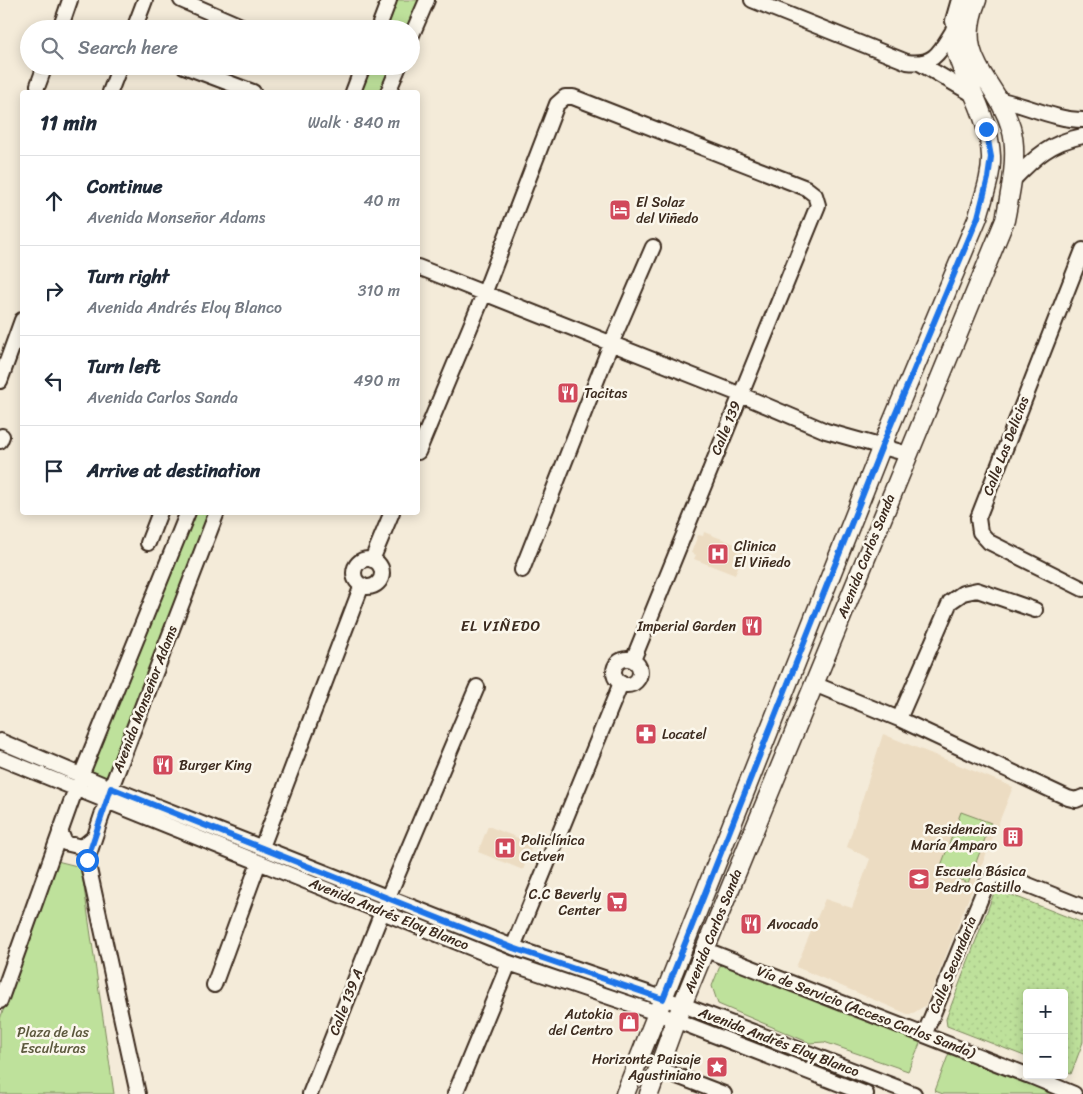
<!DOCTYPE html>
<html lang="en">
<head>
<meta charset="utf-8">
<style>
  :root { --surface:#fff; --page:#f2f2f3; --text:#1f2937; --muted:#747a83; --line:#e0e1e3 }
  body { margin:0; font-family:Sriracha,sans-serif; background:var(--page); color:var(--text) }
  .controls { position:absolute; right:15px; bottom:15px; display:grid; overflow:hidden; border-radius:5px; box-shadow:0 2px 12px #0003 }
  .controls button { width:45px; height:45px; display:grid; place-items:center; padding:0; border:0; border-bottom:1px solid var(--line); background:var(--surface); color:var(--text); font:25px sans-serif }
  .stop { position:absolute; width:15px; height:15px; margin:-11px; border:4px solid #1a73e8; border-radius:50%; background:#fff }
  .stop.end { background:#1a73e8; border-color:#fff; box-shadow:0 1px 5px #0008 }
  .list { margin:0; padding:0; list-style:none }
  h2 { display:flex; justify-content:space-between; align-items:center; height:65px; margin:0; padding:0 20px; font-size:21px }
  h2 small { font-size:16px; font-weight:400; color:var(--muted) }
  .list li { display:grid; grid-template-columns:32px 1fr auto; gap:15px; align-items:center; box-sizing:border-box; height:90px; padding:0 20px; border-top:1px solid var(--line) }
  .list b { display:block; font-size:19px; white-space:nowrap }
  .list p { margin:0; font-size:16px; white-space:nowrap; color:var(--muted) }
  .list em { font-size:16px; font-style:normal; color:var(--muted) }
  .icon { flex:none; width:28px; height:28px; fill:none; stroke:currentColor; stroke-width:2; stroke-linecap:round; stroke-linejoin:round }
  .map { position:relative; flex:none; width:1083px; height:1094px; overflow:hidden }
  .search { position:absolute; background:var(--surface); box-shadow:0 2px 12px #0003; left:20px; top:20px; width:400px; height:55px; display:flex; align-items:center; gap:12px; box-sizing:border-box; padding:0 18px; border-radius:28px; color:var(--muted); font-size:19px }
  .panel { position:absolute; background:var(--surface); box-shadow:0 2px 12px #0003; left:20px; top:90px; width:400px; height:425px; border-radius:5px }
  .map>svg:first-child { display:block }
  .built { fill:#ecdcc2 }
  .grass { fill:url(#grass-dots); stroke:#7c865c }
  .park { fill:#bee19b; stroke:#7c865c }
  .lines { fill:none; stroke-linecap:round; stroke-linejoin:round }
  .minor-casing { stroke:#3b2a1e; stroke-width:18 }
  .tertiary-casing { stroke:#3b2a1e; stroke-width:21 }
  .secondary-casing { stroke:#3b2a1e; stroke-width:24 }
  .minor { stroke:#fbf7ec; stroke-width:14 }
  .tertiary { stroke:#fbf7ec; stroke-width:18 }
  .secondary { stroke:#fbf7ec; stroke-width:20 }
  .route { stroke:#1a73e8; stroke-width:6 }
  .labels { text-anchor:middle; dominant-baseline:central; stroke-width:5; stroke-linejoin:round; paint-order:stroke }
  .poi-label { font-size:14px; fill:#3b2a1e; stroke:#fbf7ec; text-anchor:start }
  .street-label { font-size:14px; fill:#3b2a1e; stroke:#fbf7ec }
  .park-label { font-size:14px; fill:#5c583d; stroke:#fbf7ec }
  .neighbourhood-label { font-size:15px; letter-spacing:1px; fill:#3b2a1e; stroke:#fbf7ec }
</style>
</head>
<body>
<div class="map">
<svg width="1083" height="1094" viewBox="0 0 1083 1094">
  <defs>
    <pattern id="grass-dots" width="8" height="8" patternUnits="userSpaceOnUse" patternTransform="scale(1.25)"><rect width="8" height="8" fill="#bee19b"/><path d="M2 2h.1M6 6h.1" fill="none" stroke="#a4c185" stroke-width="1.8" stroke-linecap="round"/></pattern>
  </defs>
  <rect width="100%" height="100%" fill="#f4ebd9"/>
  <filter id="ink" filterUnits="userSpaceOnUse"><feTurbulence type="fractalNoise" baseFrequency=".02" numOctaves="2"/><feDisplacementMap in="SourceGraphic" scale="10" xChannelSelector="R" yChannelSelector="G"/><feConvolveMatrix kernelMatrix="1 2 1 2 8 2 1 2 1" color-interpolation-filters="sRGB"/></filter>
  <g filter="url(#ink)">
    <path class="built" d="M704 532 745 548 735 575 694 559 696 555 691 553 698 535 703 536Z
      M883 734 1013 787 926 1005 910 1015 796 967 825 899 852 908 870 859 847 847Z
      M488 826 533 844 523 870 478 852Z"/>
    <path class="grass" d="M999 890 1083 923V1042L1071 1074 1064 1071V993H1027V1057L947 1026 946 1019 994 893Z"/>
    <path class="park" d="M389 0H425L411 29H378Z
      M364 66H399L388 92H354Z
      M188 513H217L111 788 81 775Z
      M961 812 991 823 968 883 939 871Z
      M57 861 81 867 114 1094H0V1019Z
      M722 961 922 1039 908 1071 824 1042 810 1043 718 1004 712 986Z
      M950 1050 1060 1094H943L935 1091Z"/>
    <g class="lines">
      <g class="minor-casing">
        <path id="minor" d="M181 0 248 29
          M752 0 907 62C935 66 940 51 954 29
          M60 29 70 0
          M134 29 145 0
          M378 29 389 0
          M411 37 427 0
          M921 64 974 95
          M184 66 253 92
          M38 85 45 66
          M110 92 120 66
          M353 92 363 66
          M388 92 399 66
          M996 99C1025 104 1054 120 1083 120
          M1013 180C1035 157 1051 142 1083 136
          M1083 250 978 518 980 532 989 542 1083 589
          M418 267 739 394 826 431 908 454
          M0 381 22 320
          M0 441 2 436
          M418 452 484 294 557 104 565 97H573L806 188 815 195 818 205 633 660
          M148 543 160 512
          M354 573a14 14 0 1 1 28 0a14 14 0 1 1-28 0Z
          M372 560 392 512
          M522 570 611 344 653 247
          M614 672a13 13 0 1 1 26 0a13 13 0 1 1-26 0Z
          M814 684 899 719 1068 798 1076 800 1083 797
          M899 719 950 602 963 593 977 590 1035 610
          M0 741 111 788 513 947 683 1005 914 1094
          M0 758 509 963 657 1013 866 1094
          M60 831 65 843 82 847 93 838
          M262 847 362 585
          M513 947 621 683
          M706 950 1027 1075
          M214 985 259 862
          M0 1001 76 788 188 512
          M925 1033 987 883 994 875 1006 876 1083 907
          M659 1069 724 1094
          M1028 1075 1074 1094
          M138 1094 87 860 111 788 217 512
          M310 1094 388 897 477 687
          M455 1094 509 963"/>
      </g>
      <g class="tertiary-casing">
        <path id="tertiary" d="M625 1094 882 446 978 217C983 198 992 176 991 156 990 136 983 115 975 97 961 67 946 43 961 10
          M649 1094 676 1020 1005 220C1010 194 1019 154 1011 128 996 77 952 62 977 0"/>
      </g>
      <g class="secondary-casing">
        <path id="secondary" d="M956 21 962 0"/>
      </g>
      <use href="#minor" class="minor"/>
      <use href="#tertiary" class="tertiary"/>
      <use href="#secondary" class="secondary"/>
    </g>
  </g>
  <g class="lines" filter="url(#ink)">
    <path class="route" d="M87 860 111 788 513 948 663 999 882 446 978 217 988 178 991 157 986 129"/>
  </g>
  <defs>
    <g id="hotel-square" transform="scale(1.125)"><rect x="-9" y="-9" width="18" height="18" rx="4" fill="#d1495b" stroke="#fbf7ec"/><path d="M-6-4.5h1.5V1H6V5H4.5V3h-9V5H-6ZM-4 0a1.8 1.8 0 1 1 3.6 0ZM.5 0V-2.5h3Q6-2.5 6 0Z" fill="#fff"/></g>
    <g id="restaurant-square" transform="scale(1.125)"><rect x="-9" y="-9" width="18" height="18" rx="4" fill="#d1495b" stroke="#fbf7ec"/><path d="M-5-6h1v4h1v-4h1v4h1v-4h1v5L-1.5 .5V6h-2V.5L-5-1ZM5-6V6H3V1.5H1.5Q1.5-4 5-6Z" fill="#fff"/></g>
    <g id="hospital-square" transform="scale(1.125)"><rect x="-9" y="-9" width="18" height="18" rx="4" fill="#d1495b" stroke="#fbf7ec"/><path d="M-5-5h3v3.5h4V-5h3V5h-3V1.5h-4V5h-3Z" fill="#fff"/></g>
    <g id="pharmacy-square" transform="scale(1.125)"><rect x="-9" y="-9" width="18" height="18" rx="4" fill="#d1495b" stroke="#fbf7ec"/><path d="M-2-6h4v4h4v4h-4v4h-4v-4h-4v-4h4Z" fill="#fff"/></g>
    <g id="building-square" transform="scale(1.125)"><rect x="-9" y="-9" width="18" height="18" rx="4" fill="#d1495b" stroke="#fbf7ec"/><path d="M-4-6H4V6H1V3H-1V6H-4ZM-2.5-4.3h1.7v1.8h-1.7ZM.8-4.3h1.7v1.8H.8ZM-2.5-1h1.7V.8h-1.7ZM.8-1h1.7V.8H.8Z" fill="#fff"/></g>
    <g id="school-square" transform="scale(1.125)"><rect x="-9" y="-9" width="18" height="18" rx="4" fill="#d1495b" stroke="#fbf7ec"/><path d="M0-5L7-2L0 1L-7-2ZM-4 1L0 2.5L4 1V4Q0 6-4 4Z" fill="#fff"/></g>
    <g id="supermarket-square" transform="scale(1.125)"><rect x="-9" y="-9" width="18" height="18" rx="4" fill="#d1495b" stroke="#fbf7ec"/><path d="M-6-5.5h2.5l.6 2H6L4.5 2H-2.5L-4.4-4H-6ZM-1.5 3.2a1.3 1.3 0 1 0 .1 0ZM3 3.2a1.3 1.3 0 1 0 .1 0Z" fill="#fff"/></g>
    <g id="shop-square" transform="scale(1.125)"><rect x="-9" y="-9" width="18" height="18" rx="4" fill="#d1495b" stroke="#fbf7ec"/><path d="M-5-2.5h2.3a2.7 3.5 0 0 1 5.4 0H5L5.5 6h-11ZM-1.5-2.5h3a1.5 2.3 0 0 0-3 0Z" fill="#fff"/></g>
    <g id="sight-square" transform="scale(1.125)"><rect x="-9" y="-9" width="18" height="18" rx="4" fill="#d1495b" stroke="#fbf7ec"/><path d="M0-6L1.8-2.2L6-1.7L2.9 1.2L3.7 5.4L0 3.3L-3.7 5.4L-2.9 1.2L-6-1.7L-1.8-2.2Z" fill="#fff"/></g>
  </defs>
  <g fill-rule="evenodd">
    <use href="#hotel-square" x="620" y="210"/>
    <use href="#restaurant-square" x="568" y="393"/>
    <use href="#hospital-square" x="718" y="554"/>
    <use href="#restaurant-square" x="752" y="626"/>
    <use href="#pharmacy-square" x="646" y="734"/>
    <use href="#restaurant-square" x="163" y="765"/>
    <use href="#building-square" x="1013" y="837"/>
    <use href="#hospital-square" x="505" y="848"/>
    <use href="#school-square" x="919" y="879"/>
    <use href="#supermarket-square" x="617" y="902"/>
    <use href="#restaurant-square" x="751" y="924"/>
    <use href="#shop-square" x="629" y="1022"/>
    <use href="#sight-square" x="717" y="1067"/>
  </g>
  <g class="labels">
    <g class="poi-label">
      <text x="636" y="202">El Solaz<tspan x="636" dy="16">del Viñedo</tspan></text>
      <text x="584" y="393">Tacitas</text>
      <text x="734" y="546">Clinica<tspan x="734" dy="16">El Viñedo</tspan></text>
      <text x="736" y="626" text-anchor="end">Imperial Garden</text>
      <text x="662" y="734">Locatel</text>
      <text x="179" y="765">Burger King</text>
      <text x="997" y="829" text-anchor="end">Residencias<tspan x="997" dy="16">María Amparo</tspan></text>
      <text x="521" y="840">Policlínica<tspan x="521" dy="16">Cetven</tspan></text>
      <text x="935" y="871">Escuela Básica<tspan x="935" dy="16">Pedro Castillo</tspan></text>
      <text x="601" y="894" text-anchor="end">C.C Beverly<tspan x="601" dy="16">Center</tspan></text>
      <text x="767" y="924">Avocado</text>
      <text x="613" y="1014" text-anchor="end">Autokia<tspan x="613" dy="16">del Centro</tspan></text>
      <text x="701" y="1059" text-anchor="end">Horizonte Paisaje<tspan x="701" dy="16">Agustiniano</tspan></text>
    </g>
    <g class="street-label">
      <text transform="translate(726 428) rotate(-68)">Calle 139</text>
      <text transform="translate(1006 446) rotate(-69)">Calle Las Delicias</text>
      <text transform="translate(866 556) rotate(-68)">Avenida Carlos Sanda</text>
      <text transform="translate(145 699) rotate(-69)">Avenida Monseñor Adams</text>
      <text transform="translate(389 914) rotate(22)">Avenida Andrés Eloy Blanco</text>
      <text transform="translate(713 931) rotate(-68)">Avenida Carlos Sanda</text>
      <text transform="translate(953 965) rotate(-68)">Calle Secundaria</text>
      <text transform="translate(346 1002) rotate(-69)">Calle 139 A</text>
      <text transform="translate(866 1012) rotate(21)">Vía de Servicio (Acceso Carlos Sanda)</text>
      <text transform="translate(779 1042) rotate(21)">Avenida Andrés Eloy Blanco</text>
    </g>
    <g class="park-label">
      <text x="53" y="1032">Plaza de las<tspan x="53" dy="16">Esculturas</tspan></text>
    </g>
    <g class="neighbourhood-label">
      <text x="501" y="626">EL VIÑEDO</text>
    </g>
  </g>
</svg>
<div class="controls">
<button>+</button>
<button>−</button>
</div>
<div class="stop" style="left:87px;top:860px"></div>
<div class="stop end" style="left:986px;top:129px"></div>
<div class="search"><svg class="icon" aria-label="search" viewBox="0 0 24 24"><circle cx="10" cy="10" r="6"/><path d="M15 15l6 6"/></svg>Search here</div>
<section class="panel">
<h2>11 min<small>Walk · 840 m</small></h2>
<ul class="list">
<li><svg class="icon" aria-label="ahead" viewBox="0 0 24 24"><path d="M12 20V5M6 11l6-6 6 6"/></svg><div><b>Continue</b><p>Avenida Monseñor Adams</p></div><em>40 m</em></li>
<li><svg class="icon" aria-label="right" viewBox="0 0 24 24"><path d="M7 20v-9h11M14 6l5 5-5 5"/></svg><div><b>Turn right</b><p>Avenida Andrés Eloy Blanco</p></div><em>310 m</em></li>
<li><svg class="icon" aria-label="left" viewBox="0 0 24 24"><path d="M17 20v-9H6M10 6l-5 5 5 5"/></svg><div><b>Turn left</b><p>Avenida Carlos Sanda</p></div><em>490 m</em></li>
<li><svg class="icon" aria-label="arrive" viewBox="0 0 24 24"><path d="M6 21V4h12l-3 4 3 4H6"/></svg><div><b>Arrive at destination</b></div></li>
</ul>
</section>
</div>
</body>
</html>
